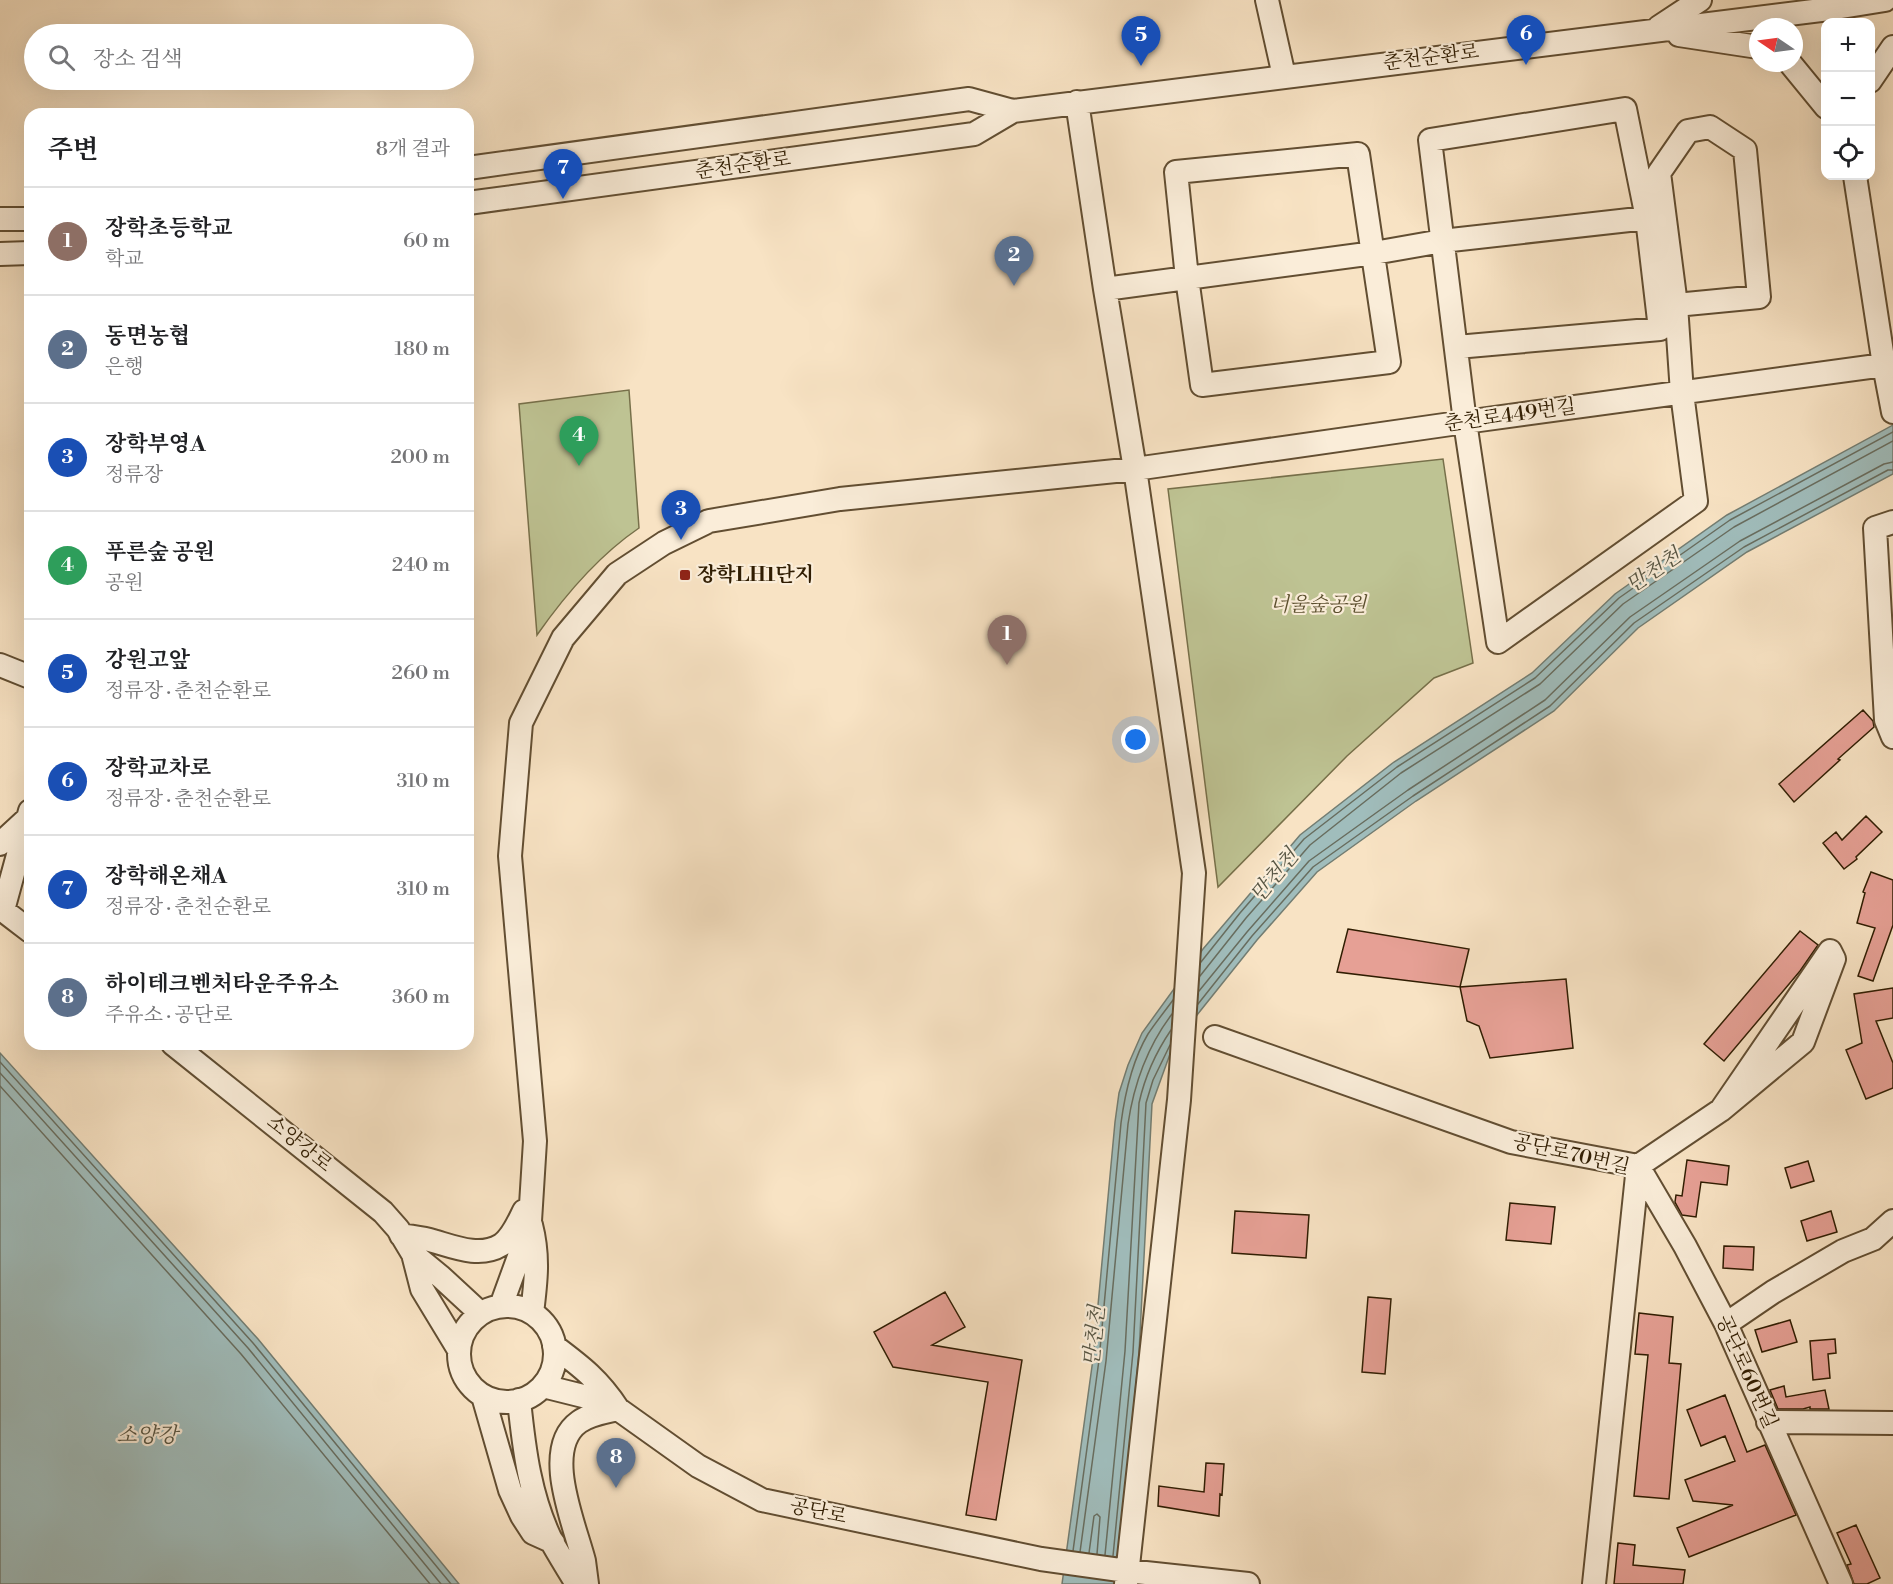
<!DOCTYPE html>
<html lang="ko">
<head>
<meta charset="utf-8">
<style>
  :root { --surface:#fff; --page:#f6f6f6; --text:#202124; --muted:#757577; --line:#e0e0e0; --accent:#b45309 }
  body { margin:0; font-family:"Libre Bodoni","Noto Serif KR",serif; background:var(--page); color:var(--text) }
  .controls { position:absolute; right:18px; top:18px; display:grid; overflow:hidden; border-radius:12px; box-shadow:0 6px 24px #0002 }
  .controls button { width:54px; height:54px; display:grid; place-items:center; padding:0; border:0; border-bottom:2px solid var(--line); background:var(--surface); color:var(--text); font:30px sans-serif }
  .compass { position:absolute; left:1749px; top:18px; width:54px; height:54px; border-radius:50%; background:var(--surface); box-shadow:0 6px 24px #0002; rotate:283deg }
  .you { position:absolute; left:1136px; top:740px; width:21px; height:21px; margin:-15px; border:4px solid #fff; border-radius:50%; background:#1a73e8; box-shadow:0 0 0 9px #1a73e833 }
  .badge { display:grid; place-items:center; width:39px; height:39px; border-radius:50%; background:var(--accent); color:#fff; font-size:20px; font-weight:700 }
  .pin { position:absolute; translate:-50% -50px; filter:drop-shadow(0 2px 3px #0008) }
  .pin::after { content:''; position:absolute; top:32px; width:21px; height:18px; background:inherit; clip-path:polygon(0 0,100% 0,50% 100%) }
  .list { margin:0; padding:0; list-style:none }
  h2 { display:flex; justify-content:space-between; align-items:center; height:78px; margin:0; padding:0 24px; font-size:26px }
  h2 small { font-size:20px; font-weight:400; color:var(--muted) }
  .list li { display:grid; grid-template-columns:39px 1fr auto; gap:18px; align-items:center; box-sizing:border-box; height:108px; padding:0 24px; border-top:2px solid var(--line) }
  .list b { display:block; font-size:22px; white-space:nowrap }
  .list p { margin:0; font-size:20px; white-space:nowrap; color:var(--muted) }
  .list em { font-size:20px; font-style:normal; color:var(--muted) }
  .icon { flex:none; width:33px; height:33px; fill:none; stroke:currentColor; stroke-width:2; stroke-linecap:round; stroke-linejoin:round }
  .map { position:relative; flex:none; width:1893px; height:1584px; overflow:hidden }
  .search { position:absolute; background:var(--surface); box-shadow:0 6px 24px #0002; left:24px; top:24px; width:450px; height:66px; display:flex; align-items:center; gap:15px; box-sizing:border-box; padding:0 21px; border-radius:33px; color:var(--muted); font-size:22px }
  .panel { position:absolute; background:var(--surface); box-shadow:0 6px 24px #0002; left:24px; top:108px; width:450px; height:942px; border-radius:18px }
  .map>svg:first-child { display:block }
  .green { fill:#bec393; stroke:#77704a; stroke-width:1.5 }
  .water { fill:#a0bdbc; stroke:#737d72; stroke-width:1.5 }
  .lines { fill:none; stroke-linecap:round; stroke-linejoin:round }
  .shore { stroke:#686d5f; stroke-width:1.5 }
  .building { fill:#e6a095; stroke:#301d02; stroke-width:1.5 }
  .minor-casing { stroke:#624e32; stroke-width:26 }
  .minor { stroke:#faedd9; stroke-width:22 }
  .poi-dot { fill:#8f2418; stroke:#faedd9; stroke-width:2 }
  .labels { text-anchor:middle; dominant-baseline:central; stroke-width:4.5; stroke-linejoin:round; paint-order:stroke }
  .street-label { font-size:20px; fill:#301d02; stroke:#faedd9 }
  .poi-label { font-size:20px; font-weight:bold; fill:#301d02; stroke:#faedd9; text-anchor:start }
  .park-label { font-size:20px; font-style:italic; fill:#5b4f2e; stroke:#faedd9 }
  .water-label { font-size:21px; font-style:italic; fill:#575543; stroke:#faedd9 }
</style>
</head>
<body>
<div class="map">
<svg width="1893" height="1584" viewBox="0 0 1893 1584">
  <rect width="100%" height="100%" fill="#f8e3c4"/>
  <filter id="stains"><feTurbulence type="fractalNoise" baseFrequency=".00333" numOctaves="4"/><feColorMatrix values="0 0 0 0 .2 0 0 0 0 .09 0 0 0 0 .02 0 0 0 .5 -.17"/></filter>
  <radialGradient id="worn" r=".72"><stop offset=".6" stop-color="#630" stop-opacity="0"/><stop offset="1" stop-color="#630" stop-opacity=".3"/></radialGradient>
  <path class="green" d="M629 390 639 528C598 556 565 595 537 635L519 404Z
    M1443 459 1473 663 1434 678 1347 756 1218 887 1168 489Z"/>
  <path class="water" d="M1893 425V474L1747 552 1638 628 1554 711 1416 801 1317 872 1257 940 1197 1015 1170 1054 1152 1104 1139 1353 1116 1584H1062L1093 1359 1115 1122 1119 1093 1128 1065 1142 1033 1203 949 1300 835 1394 762 1532 673 1615 594 1727 515Z
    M0 1053 258 1339 459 1584H0Z"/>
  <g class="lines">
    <path class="shore" d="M1201 962 1240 913 1304 839 1397 767 1535 678 1619 598 1730 520 1893 432
      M1200 976 1246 918 1310 845 1401 773 1540 684 1623 604 1734 527 1893 441
      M1199 991 1247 932 1309 861 1408 790 1545 700 1630 617 1740 541 1884 464 1893 462
      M1198 1004 1252 936 1313 867 1413 796 1550 706 1634 623 1744 547 1888 470H1893
      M0 1062 253 1343 451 1584
      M0 1073 248 1348 441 1584
      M0 1086 241 1354 430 1584
      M1073 1551 1099 1360 1121 1123C1125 1093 1132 1061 1148 1034 1156 1022 1165 1011 1173 1000
      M1080 1552 1106 1361 1128 1124C1134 1083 1147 1047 1172 1014
      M1089 1553 1094 1516 1097 1514 1100 1517 1097 1554
      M1105 1555 1125 1351 1139 1103C1145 1076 1156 1052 1171 1030
      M1113 1556 1133 1352 1146 1103 1153 1080 1170 1045"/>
  </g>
  <path class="building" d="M1863 710 1873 721 1874 727 1838 759 1840 760 1794 802 1779 784Z
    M1866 816 1882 832 1856 857 1857 859 1844 869 1823 843 1836 832 1842 840Z
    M1871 872 1893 880V925L1873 981 1858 976 1875 928 1857 923 1865 893 1863 892Z
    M1348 929 1469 949 1460 987 1337 972Z
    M1800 931 1818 945 1800 971 1724 1061 1704 1044Z
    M1566 979 1573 1048 1490 1058 1479 1026 1467 1021 1460 987Z
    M1893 988V1018L1876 1021 1893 1063V1088L1866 1099 1846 1050 1862 1043 1854 994Z
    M1687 1160 1729 1166 1727 1185 1701 1182 1696 1217 1682 1215 1675 1202 1676 1195 1682 1196Z
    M1808 1161 1814 1181 1791 1188 1785 1168Z
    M1510 1203 1555 1207 1551 1244 1506 1240Z
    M1235 1211 1309 1215 1306 1258 1232 1253Z
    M1831 1211 1837 1232 1807 1241 1801 1221Z
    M1724 1246 1754 1247 1753 1270 1723 1268Z
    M945 1292 965 1327 932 1345 1022 1360 996 1520 966 1515 988 1382 893 1367 874 1332Z
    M1368 1297 1391 1299 1385 1374 1362 1372Z
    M1639 1313 1673 1317 1669 1363 1681 1364 1669 1499 1634 1496 1648 1355 1635 1354Z
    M1790 1320 1797 1342 1762 1352 1755 1330Z
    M1835 1339 1836 1353 1828 1354 1830 1378 1813 1380 1810 1341Z
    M1784 1386 1786 1397 1825 1390 1829 1409H1810V1407L1803 1409H1778L1770 1390Z
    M1725 1395 1747 1452 1765 1445 1796 1515 1689 1557 1677 1528 1733 1505 1693 1501 1685 1480 1735 1461 1725 1436 1701 1446 1687 1410Z
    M1206 1463 1224 1464 1222 1495 1220 1494 1219 1516 1158 1506 1159 1486 1204 1492Z
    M1856 1525 1880 1578 1867 1584H1854L1847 1565 1851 1564 1837 1533Z
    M1618 1543 1635 1545 1633 1565 1685 1570 1683 1584H1614Z"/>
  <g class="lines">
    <g class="minor-casing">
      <path id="minor" d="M1267 0 1284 76
        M1659 27 1700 0
        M1679 35 1758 47
        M1790 63 1826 107
        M1870 81 1893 47
        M1077 102 1105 289 1135 469 1194 873 1179 1100 1126 1584
        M1358 154 1389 362 1202 385 1187 278 1176 172Z
        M468 168 969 99 1013 111
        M1855 176 1884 365 1893 412
        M468 203 974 134 1013 111 1829 9 1885 0
        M0 219H30
        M0 254 30 253
        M1105 289 1374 253 1442 241 1647 218
        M1457 347 1660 329 1647 218 1625 109 1430 140 1465 422 1498 642 1696 501 1682 393 1676 305 1659 173 1688 131 1710 127 1745 150 1759 297 1676 305
        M1893 522 1875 528 1886 720 1893 737
        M0 665 30 677
        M0 844 27 819
        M0 908 30 931
        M3 910 30 811
        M1215 1037 1511 1142 1638 1166
        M173 1044 383 1212 398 1229 413 1254 422 1289 459 1350
        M1638 1166 1721 1110 1803 1042 1834 959 1830 951 1721 1110
        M1638 1166 1685 1246 1726 1324 1841 1584
        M531 1225C539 1256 536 1281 532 1313
        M401 1235C412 1237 423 1238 433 1241 454 1247 480 1258 501 1245 512 1238 518 1223 524 1211
        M413 1254 441 1277 480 1313
        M459 1354a48 48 0 1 1 96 0a48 48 0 1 1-96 0Z
        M501 1306 524 1243 530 1221 535 1141 510 856 521 723 563 638 617 574 664 543 709 521 840 499 1135 469 1465 422 1884 365
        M1726 1324 1773 1292 1843 1251 1873 1239 1893 1221
        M554 1346C582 1367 599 1380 618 1409
        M543 1386 583 1396 618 1409 698 1466 762 1500 1041 1559 1127 1571 1248 1584
        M483 1396 510 1490 522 1516 533 1533 553 1542
        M519 1400C524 1449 530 1499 553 1544 561 1558 569 1571 577 1584
        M1768 1422 1893 1423
        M587 1584C586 1576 585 1569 584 1561 575 1525 541 1449 579 1422 590 1414 605 1412 618 1409
        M1594 1584 1638 1166"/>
    </g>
    <use href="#minor" class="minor"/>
  </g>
  <rect class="poi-dot" x="679" y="569" width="12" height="12" rx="3"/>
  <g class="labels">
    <g class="street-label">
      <text transform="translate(1431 58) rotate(-7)">춘천순환로</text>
      <text transform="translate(743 166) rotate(-8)">춘천순환로</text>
      <text transform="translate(1510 416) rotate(-8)">춘천로449번길</text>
      <text transform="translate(299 1144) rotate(39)">소양강로</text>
      <text transform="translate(1571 1155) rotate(13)">공단로70번길</text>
      <text transform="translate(1746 1372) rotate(66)">공단로60번길</text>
      <text transform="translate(818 1512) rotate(12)">공단로</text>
    </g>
    <g class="poi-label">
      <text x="697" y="575">장학LH1단지</text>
    </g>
    <g class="park-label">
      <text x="1318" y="605">너울숲공원</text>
    </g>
    <g class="water-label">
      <text transform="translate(1654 571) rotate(-34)">만천천</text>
      <text transform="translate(1275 876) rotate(-50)">만천천</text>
      <text transform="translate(1095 1336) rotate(-84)">만천천</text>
      <text x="147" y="1436">소양강</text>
    </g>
  </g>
  <rect width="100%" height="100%" filter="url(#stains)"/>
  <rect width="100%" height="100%" fill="url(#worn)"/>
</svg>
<div class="controls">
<button>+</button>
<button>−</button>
<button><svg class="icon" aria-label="locate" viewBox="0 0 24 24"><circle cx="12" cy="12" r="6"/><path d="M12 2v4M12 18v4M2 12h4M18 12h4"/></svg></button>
</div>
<svg class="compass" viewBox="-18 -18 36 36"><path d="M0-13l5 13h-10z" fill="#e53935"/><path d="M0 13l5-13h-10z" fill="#757577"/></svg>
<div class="you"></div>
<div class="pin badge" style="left:1007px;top:665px;background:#8d6e63">1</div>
<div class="pin badge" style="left:1014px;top:286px;background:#5c6f8a">2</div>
<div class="pin badge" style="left:681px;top:540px;background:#1a4fb4">3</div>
<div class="pin badge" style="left:579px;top:466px;background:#2e9e5b">4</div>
<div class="pin badge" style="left:1141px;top:66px;background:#1a4fb4">5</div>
<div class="pin badge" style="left:1526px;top:65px;background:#1a4fb4">6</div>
<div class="pin badge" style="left:563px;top:199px;background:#1a4fb4">7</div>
<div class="pin badge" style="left:616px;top:1488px;background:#5c6f8a">8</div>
<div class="search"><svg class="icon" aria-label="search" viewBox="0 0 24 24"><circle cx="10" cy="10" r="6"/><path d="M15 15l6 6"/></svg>장소 검색</div>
<section class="panel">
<h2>주변<small>8개 결과</small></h2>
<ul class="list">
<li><span class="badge" style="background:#8d6e63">1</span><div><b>장학초등학교</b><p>학교</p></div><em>60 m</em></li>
<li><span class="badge" style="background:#5c6f8a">2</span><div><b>동면농협</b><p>은행</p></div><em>180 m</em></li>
<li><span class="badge" style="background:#1a4fb4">3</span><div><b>장학부영A</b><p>정류장</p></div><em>200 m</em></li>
<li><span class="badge" style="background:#2e9e5b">4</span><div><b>푸른숲 공원</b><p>공원</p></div><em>240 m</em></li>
<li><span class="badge" style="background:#1a4fb4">5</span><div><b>강원고앞</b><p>정류장 · 춘천순환로</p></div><em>260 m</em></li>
<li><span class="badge" style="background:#1a4fb4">6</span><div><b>장학교차로</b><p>정류장 · 춘천순환로</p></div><em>310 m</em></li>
<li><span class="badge" style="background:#1a4fb4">7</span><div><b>장학해온채A</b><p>정류장 · 춘천순환로</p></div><em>310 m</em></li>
<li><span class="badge" style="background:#5c6f8a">8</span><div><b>하이테크벤처타운주유소</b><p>주유소 · 공단로</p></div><em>360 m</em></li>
</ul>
</section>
</div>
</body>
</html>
